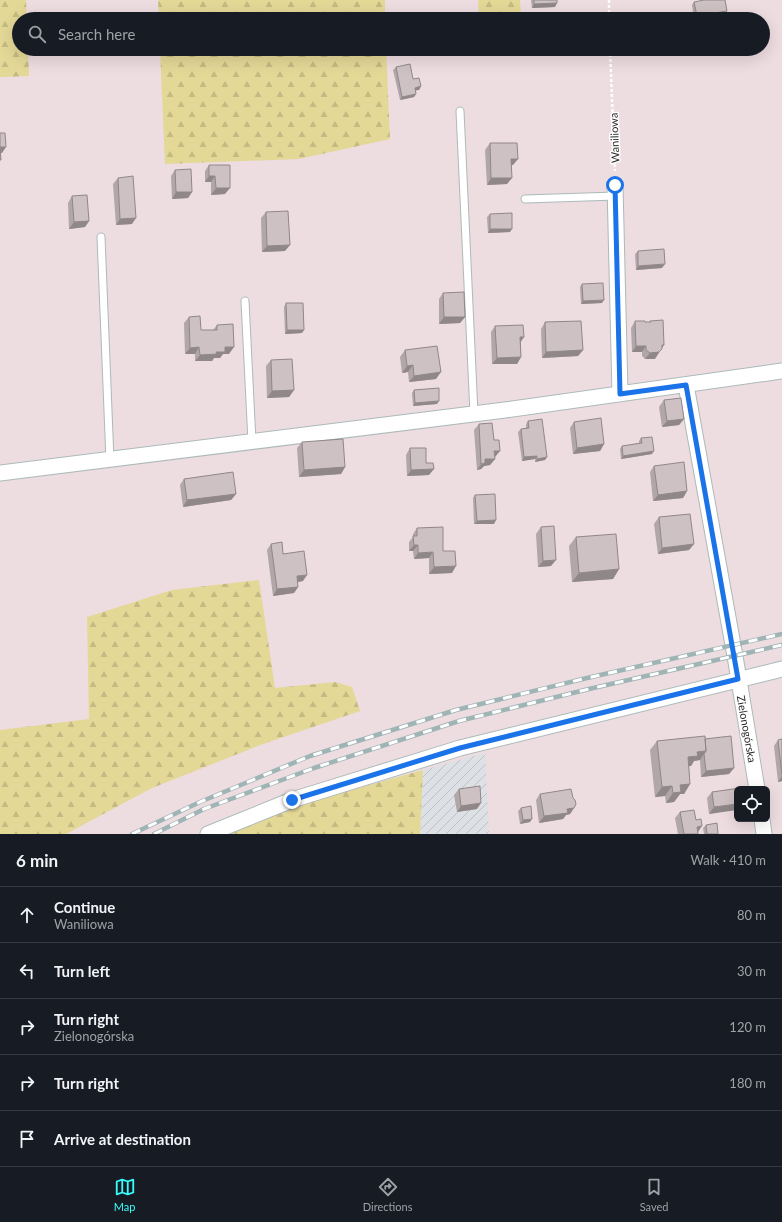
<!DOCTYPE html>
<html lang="en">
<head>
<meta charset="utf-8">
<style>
  :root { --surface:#171b24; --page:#242831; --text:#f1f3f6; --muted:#9ea1a6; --line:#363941; --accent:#39fdfb }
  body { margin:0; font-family:Lato,sans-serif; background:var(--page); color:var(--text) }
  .controls { position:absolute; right:12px; bottom:12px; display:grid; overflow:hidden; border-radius:6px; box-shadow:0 4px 16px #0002 }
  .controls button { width:36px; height:36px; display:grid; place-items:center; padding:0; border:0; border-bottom:1px solid var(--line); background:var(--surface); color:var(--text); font:20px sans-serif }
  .stop { position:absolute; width:12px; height:12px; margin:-9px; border:3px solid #1a73e8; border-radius:50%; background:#fff }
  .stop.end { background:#1a73e8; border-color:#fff; box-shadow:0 1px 4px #0008 }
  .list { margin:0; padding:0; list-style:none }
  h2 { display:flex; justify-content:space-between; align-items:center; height:52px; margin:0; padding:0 16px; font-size:17px }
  h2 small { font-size:13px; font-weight:400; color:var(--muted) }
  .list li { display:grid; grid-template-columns:26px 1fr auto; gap:12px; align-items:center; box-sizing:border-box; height:56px; padding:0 16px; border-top:1px solid var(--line) }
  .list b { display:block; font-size:15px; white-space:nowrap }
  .list p { margin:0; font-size:13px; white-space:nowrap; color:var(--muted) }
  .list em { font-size:13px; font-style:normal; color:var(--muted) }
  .icon { flex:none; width:22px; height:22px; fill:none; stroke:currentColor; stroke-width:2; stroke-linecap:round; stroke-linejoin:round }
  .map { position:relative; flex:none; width:782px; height:834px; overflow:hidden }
  .search { position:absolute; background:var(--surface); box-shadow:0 4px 16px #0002; left:12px; right:12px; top:12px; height:44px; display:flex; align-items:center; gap:10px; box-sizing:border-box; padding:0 14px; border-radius:22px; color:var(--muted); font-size:15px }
  .sheet { height:332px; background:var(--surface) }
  nav { display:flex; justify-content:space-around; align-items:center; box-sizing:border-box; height:56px; border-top:1px solid var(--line); background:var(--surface); font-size:11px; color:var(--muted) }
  nav a { display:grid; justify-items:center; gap:2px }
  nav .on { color:var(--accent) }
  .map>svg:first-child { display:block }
  .industrial { fill:url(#industrial-furrows) }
  .forest { fill:url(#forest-firs) }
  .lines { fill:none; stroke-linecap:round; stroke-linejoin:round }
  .lane-casing { stroke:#acbaba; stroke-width:9 }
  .street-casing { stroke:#acbaba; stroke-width:17 }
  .path { stroke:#fff; stroke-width:2.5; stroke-dasharray:3 2; stroke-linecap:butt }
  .lane { stroke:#fff; stroke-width:7 }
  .street { stroke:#fff; stroke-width:15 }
  .rail-casing { stroke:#9fb4b5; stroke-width:4.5 }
  .rail { stroke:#fff; stroke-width:3; stroke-dasharray:9; stroke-linecap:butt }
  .wall { fill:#b1a6a9 }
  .shaded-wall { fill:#908789 }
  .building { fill:#cec1c4; stroke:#908789 }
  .route { stroke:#1a73e8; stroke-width:5 }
  .labels { text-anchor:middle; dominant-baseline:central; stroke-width:3; stroke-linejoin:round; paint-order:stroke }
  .street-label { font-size:11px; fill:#2a2a2a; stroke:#fff }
</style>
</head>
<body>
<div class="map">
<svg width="782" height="834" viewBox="0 0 782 834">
  <defs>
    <pattern id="industrial-furrows" width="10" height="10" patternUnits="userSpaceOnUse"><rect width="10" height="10" fill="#dde1e5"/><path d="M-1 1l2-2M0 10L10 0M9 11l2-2" fill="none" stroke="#bec1c5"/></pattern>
    <pattern id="forest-firs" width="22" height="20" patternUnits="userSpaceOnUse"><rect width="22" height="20" fill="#e4d897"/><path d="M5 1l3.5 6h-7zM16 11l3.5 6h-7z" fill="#c4ba82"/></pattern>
  </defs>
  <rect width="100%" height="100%" fill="#eddce0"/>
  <path class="industrial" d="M485 753 489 834H420L423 770Z"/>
  <path class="forest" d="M0 0H26L27 19H19V49H28L29 76 0 77Z
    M158 0H385V19H159Z
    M478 0H520L521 16 479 18Z
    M160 49H386L390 139 299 159 165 164Z
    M259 580 275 688 335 682 352 687 360 711 263 744 152 788 66 834H0V730L89 719 87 617 172 590Z
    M423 770 420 834H222L277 811Z"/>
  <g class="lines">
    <g class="lane-casing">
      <path id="lane" d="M460 111 474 414
        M525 199 616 196
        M101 237 110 460
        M245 301 252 442"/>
    </g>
    <g class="street-casing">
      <path id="street" d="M615 185 620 394
        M686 385 735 656 757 789
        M0 473 505 410 782 371
        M762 819 764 834
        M208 834 292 800 460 748 782 669"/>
    </g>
    <path class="path" d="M609 0V19
      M610 49 615 171"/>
    <use href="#lane" class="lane"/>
    <use href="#street" class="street"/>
    <g class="rail-casing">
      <path id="rail" d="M132 834 200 802 310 756 456 710 587 678 782 634
        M154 834 204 809 314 768 459 721 589 689 782 645"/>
    </g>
    <use href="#rail" class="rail"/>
  </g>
  <path class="wall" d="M531 0H557L555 7 532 8Z
    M694 2 724 14 694 19 692 5Z
    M396 67 413 79 421 86 419 90H415L416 94 414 97 400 100 393 70Z
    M490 143 513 165H512L507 184 487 185 485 150Z
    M209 165 225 194 211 195V182H205V171Z
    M175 170 192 192 188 198 172 199 171 176Z
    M118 178 132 224 116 225 113 184Z
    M72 196 89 221 85 227 69 229 68 203Z
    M266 212 285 251 262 252 261 218Z
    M490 214 510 232 488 233 487 217Z
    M638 251 662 268 636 270 635 254Z
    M582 284 602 303 581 304 580 287Z
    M443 293 465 317 460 323 439 324V299Z
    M286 303 302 333 285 334 284 307Z
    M189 317 201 330H213L217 325 229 354H223L220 358H214L212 361H195V354H185L184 323Z
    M635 321 645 322H649L650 321 655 359H645L642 356V352H632L631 328Z
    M545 322 583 350 578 356 542 358 541 329Z
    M495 326 524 337 521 342V357L517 364H492L491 332Z
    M405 350 436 379 409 382 408 372 402 373 400 357Z
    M271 360 294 390 289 397 267 398 266 366Z
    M414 390 437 404 413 406 412 393Z
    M664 400 684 419 679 425 662 427 659 407Z
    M528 421 547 457 545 460 535 462V459L522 461 518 432 521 429 526 428V424Z
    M574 422 604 444 600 451 573 454 570 428Z
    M479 424 495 459 490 465 484 466 481 469 477 470 474 430Z
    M641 438 652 454 621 459 620 449 622 446 639 443V441Z
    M302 442 345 467 341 474 299 477 297 448Z
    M410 448 426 463 429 475 407 476 406 455Z
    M654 466 687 491 683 498 653 501 650 472Z
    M184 479 236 494 231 500 183 507 180 485Z
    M475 495 494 524H474L473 498Z
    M659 517 694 544 689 550 658 554 654 524Z
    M541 527 551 566 538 567 536 534Z
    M417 528 443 551 452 573 429 574V558L414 559 413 551H409V542L413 537V534Z
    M576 537 619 569 613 579 572 582 569 546Z
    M271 544 283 554 303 581 298 582V587L294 593 273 596 267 550Z
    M705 739 734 768 729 774 701 777 700 760 694 761 691 766H689L690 784 684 794H680L674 802 666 803 665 796 655 797 650 750 657 741Z
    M782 739V781L778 782 774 746 778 740Z
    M459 789 477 809 457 812 454 795Z
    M741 789 709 814 707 798 712 792Z
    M540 794 574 808 570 814 566 815 563 819 539 823 536 800Z
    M521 808 530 822 520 824 518 811Z
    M680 812 698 832V834H678L675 818Z
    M706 825 718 834H704L703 828Z"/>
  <path class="shaded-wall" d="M557 3 555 7 532 8 534 4Z
    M727 11 724 14 694 19 697 16Z
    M421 86 419 90 412 91 415 88Z
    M416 94 414 97 400 100 402 97Z
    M0 147H6L2 153H0Z
    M511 159H518L513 165H507Z
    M209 176H215L211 182H205Z
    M491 178H512L507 184 487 185Z
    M216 188H230L225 194 211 195Z
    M176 192H192L188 198 172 199Z
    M136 218 132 224 116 225 120 219Z
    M89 221 85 227 69 229 74 222Z
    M490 229H512L510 232 488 233Z
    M290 245 285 251 262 252 267 246Z
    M665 264 662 268 636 270 638 266Z
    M604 300 602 303 581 304 583 301Z
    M444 317H465L460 323 439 324Z
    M287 330H304L302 333 285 334Z
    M520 337H524L519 343Z
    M662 345H664L655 359H645L650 353Z
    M636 346H646L642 352H632Z
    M199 347 195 354H185L190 348Z
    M225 347H234L229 354H223L220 358H214L212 361H195L200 355 216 352Z
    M583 350 578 356 542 358 546 352Z
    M521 357 517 364H492L497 358Z
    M413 365 408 372 402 373 407 366Z
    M441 372 436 379 409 382 414 376Z
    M294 390 289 397 267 398 272 391Z
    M439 401 437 404 413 406 415 403Z
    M684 419 679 425 662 427 667 421Z
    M604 444 600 451 573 454 577 448Z
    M494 451H500L495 457Z
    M654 451 652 454 621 459 623 456Z
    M537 456 535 459 522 461 524 457Z
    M547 457 545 460 535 462 537 459Z
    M485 459H495L490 465 484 466 481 469 477 470Z
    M345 467 341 474 299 477 304 470Z
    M434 469 429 475 407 476 411 470Z
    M687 491 683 498 653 501 658 495Z
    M236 494 231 500 183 507 187 500Z
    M496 520 494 524H474L477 521Z
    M694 544 689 550 658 554 662 548Z
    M414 545H418L413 551H409Z
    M433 552 429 558 414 559 418 553Z
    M556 560 551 566 538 567 543 561Z
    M456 566 452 573 429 574 434 567Z
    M619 569 613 579 572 582 579 573Z
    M307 575 303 581 292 583 297 576Z
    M298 587 294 593 273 596 277 589Z
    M706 751 700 760 694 761 691 766 681 767 688 757 697 752Z
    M734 768 729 774 701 777 706 771Z
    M782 776V781L778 782Z
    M690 784 684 794H680L674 802 666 803 673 793 680 785Z
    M672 786 665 796 655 797 662 787Z
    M481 803 477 809 457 812 461 806Z
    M737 804V810L709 814 714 807Z
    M574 808 570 814 566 815 563 819 539 823 544 816 567 809Z
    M532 819 530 822 520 824 523 820Z
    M702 826 698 832 697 827Z"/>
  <path class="building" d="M534 0H557V3L534 4Z
    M704 0H725L727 11 697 16 694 2Z
    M410 64 413 79 419 78 421 86 415 88 416 94 402 97 396 67Z
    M0 133H5L6 147H0L1 160H0Z
    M490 143H517L518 159H511L512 178H491Z
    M209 165H230V188H216L215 176H209Z
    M191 169 192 192H176L175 170Z
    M133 176 136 218 120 219 118 178Z
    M87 195 89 221 74 222 72 196Z
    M288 211 290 245 267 246 266 212Z
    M512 213V229H490V214Z
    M664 249 665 264 638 266V251Z
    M603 283 604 300 583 301 582 284Z
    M464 292 465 317H444L443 293Z
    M286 303H303L304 330H287Z
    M200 316 201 330H217V325L233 324 234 347H225V352H216L217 354 200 355 199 347 190 348 189 317Z
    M663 320 664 345H662V349L659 352 650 353 646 350V346H636L635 321H645V322H651L650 321Z
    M581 321 583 350 546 352 545 322Z
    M523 325 524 337H520L521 357 497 358 495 326Z
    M437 346 441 372 414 376 413 365 407 366 405 350Z
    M292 359 294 390 272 391 271 360Z
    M439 388V401L415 403 414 390Z
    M681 398 684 419 667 421 664 400Z
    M601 418 604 444 577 448 574 422Z
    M542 419 547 457 537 459V456L524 457 521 429 529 428 528 421Z
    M492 423 494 440H499L500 451H494L495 459H485V463L481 464 479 424Z
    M652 437 654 451 623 456 622 446 642 443 641 438Z
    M343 439 345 467 304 470 302 442Z
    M410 448H426V463H433L434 469 411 470Z
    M684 462 687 491 658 495 654 466Z
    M233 472 236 494 187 500 184 479Z
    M495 494 496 520 477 521 475 495Z
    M690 514 694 544 662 548 659 517Z
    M554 526 556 560 543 561 541 527Z
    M443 527V551H455L456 566 434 567 433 552 418 553V545H414L413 536H417V528Z
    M616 534 619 569 579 573 576 537Z
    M282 542 283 554 304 551 307 575 297 576 298 587 277 589 271 544Z
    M705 736 706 751 697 752 698 756 688 757 690 784 680 785 681 792 673 793 672 786 662 787 657 741Z
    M731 736 734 768 706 771 704 754 706 751 705 739Z
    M782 739V775L778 740Z
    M480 786 481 803 461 806 459 789Z
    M740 788 741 789H737V804L714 807 712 792Z
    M571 789 573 798 575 800 576 804 574 808 567 809 568 813 544 816 540 794Z
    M531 806 532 819 523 820 521 808Z
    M694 810 696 820 701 819 702 826 697 827 698 834H684L680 812Z
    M717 823 718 834H707L706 825Z"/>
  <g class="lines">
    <path class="route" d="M292 800 460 748 738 679 686 385 620 394 615 185"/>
  </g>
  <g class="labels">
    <g class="street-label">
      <text transform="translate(614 138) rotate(-92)">Waniliowa</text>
      <text transform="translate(747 729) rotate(80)">Zielonogórska</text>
    </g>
  </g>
</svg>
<div class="controls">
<button><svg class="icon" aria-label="locate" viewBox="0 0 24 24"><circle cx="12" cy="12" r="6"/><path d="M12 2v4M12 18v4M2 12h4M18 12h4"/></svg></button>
</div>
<div class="stop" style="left:615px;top:185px"></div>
<div class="stop end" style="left:292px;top:800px"></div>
<div class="search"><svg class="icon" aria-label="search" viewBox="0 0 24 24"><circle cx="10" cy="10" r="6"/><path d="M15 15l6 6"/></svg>Search here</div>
</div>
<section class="sheet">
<h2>6 min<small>Walk · 410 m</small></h2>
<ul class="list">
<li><svg class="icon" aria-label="ahead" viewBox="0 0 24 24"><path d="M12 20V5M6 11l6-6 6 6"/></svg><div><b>Continue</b><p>Waniliowa</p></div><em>80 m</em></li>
<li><svg class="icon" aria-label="left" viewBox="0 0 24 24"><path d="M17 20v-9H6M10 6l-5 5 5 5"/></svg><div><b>Turn left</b></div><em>30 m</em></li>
<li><svg class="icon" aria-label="right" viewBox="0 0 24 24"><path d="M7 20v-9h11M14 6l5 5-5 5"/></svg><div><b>Turn right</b><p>Zielonogórska</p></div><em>120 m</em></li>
<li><svg class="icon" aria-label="right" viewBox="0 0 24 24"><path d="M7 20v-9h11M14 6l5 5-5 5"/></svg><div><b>Turn right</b></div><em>180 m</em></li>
<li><svg class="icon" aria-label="arrive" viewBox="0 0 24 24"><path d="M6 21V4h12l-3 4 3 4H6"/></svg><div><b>Arrive at destination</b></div></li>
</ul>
</section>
<nav>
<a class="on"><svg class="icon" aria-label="map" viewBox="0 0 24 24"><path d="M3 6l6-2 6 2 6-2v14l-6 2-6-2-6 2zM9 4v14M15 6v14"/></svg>Map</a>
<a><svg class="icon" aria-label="directions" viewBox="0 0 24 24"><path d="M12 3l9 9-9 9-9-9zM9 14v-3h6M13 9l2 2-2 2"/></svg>Directions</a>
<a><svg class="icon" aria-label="saved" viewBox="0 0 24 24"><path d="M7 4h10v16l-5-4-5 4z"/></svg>Saved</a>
</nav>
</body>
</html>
